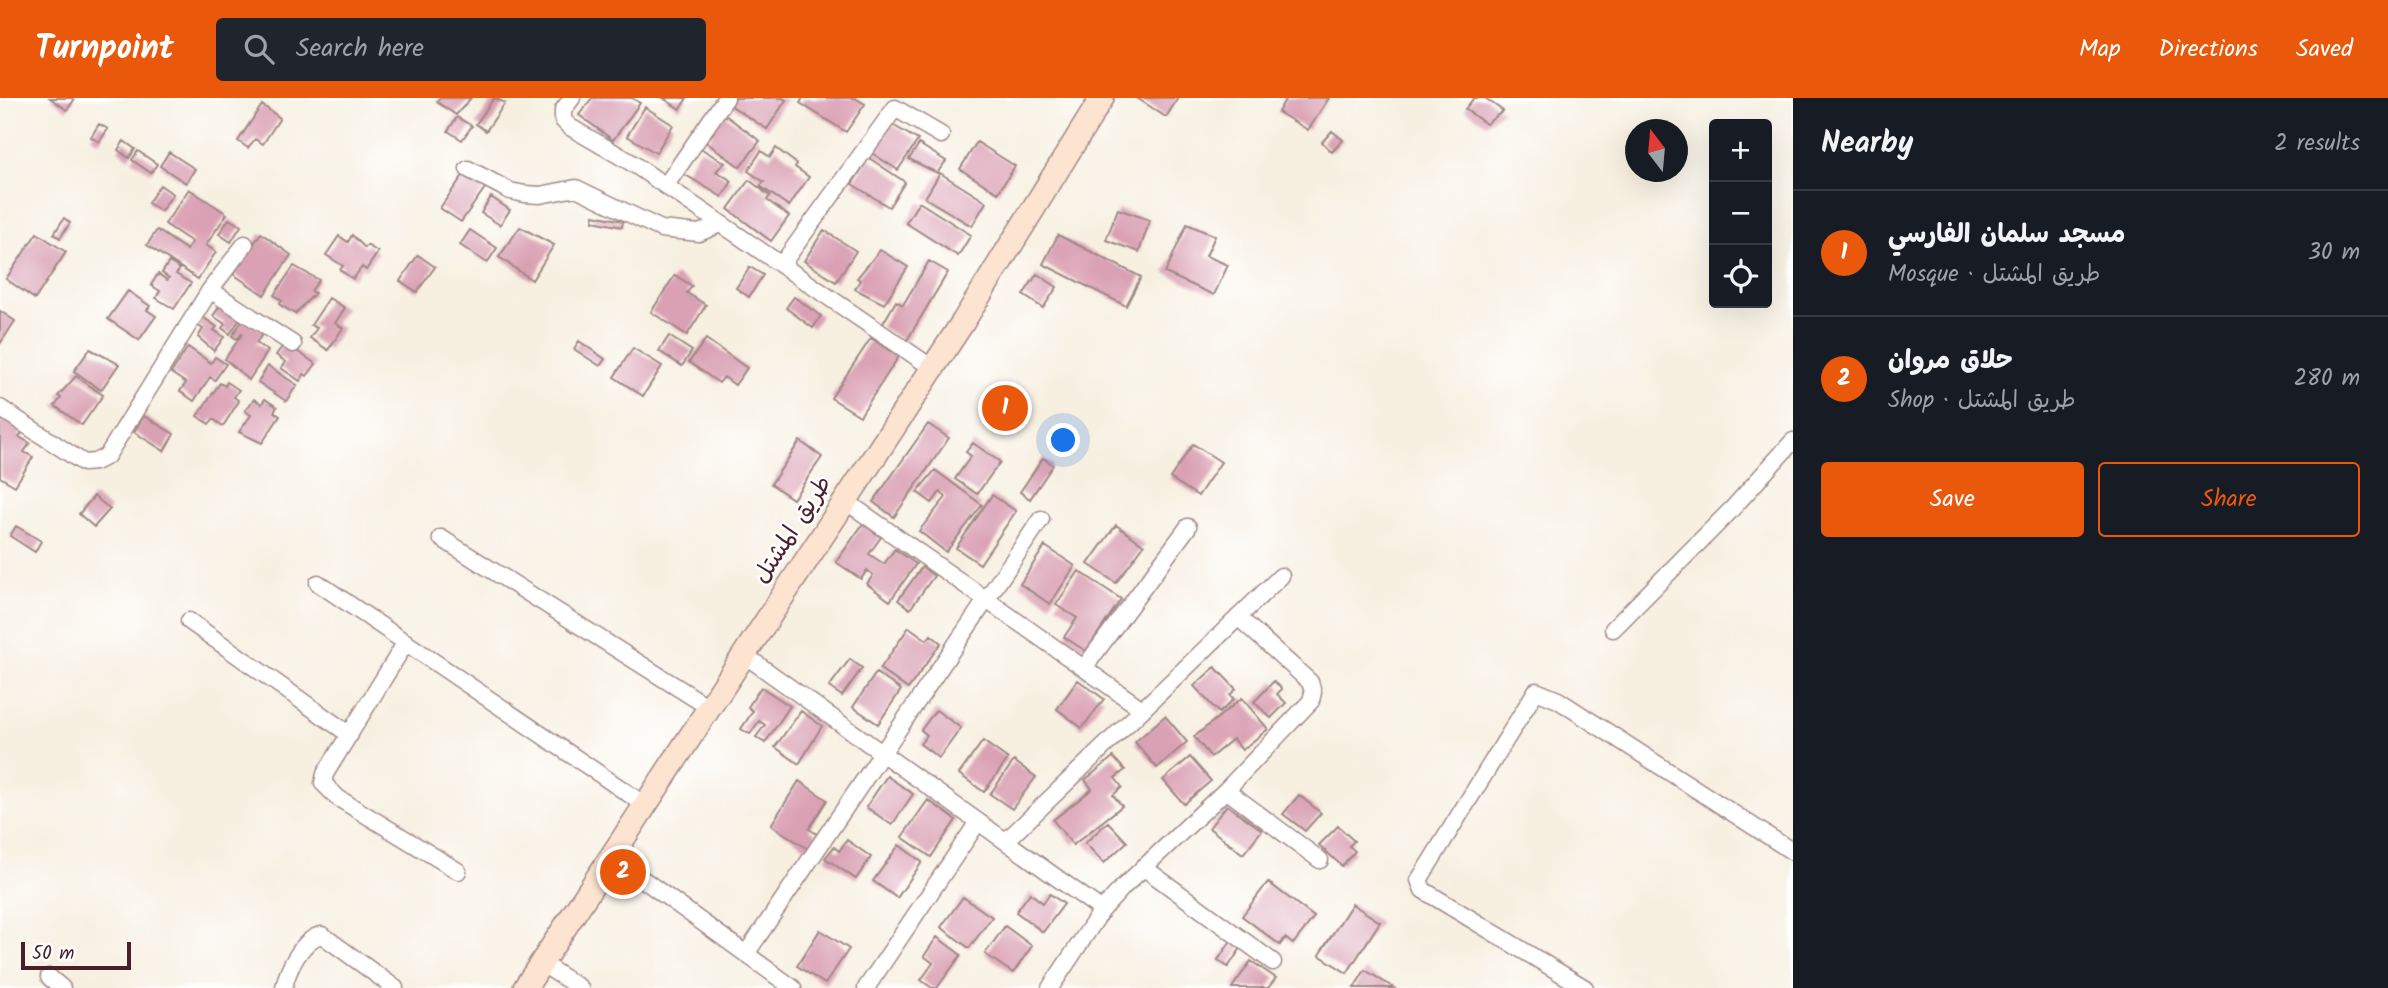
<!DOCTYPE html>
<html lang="en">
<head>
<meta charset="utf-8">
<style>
  :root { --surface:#171b24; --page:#20242c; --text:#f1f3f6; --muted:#9ea1a6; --line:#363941; --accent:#ea580c }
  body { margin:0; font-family:Kalam,"Playpen Sans Arabic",sans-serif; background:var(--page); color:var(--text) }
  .controls { position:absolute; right:21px; top:21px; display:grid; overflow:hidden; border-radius:7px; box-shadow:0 7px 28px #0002 }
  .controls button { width:63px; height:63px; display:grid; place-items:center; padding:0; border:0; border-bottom:2px solid var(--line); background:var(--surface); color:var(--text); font:35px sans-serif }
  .compass { position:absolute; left:1625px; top:21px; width:63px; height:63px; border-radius:50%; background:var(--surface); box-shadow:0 7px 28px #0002; rotate:344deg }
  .scale { position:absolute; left:21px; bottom:18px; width:110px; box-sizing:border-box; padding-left:7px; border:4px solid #4a1f2b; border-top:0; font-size:19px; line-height:24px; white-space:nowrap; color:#4a1f2b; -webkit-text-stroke:5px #fff; paint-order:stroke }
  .you { position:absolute; left:1064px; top:343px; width:24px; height:24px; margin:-18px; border:5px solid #fff; border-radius:50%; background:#1a73e8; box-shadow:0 0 0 10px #1a73e833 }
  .badge { display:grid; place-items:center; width:46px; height:46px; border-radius:50%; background:var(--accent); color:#fff; font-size:23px; font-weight:700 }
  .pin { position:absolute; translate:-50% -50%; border:4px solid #fff; box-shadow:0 2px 7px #0006 }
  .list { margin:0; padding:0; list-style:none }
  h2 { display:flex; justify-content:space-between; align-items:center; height:91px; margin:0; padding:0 28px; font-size:30px }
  h2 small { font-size:23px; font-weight:400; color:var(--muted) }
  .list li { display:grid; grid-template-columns:46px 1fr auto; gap:21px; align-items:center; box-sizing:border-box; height:126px; padding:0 28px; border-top:2px solid var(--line) }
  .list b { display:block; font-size:26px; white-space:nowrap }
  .list p { margin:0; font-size:23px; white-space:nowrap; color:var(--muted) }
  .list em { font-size:23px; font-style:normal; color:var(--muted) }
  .actions { display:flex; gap:14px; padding:21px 28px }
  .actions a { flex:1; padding:16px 0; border:2px solid var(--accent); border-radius:7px; text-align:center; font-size:24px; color:var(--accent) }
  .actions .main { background:var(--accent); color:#fff }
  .icon { flex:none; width:38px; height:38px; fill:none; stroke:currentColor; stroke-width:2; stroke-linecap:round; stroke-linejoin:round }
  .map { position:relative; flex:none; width:1793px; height:890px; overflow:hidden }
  header { display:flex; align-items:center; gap:42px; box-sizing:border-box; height:98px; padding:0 35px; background:var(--accent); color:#fff }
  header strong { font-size:33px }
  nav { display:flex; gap:38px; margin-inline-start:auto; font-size:24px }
  .search { width:490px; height:63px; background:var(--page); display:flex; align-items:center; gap:18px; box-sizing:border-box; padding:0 24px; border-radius:7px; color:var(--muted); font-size:26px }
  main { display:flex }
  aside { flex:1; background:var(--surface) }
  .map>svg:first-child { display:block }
  .building { fill:#daa0b4 }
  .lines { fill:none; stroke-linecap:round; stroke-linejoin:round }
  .street-casing { stroke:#a08886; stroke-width:19 }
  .secondary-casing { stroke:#a08886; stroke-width:26 }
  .street { stroke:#fff; stroke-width:16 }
  .secondary { stroke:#fde4d1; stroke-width:23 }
  .labels { text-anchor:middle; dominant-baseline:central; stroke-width:5; stroke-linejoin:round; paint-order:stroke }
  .street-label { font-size:24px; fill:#4a1f2b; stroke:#fff }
</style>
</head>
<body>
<header>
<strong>Turnpoint</strong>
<div class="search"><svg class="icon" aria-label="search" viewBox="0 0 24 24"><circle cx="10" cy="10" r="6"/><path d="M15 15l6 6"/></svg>Search here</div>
<nav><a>Map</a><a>Directions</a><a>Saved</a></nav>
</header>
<main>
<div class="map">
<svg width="1793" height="890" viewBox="0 0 1793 890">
  <rect width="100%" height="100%" fill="#fff"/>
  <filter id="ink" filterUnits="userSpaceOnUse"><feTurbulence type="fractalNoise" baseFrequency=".0143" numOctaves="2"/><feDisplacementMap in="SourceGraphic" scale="14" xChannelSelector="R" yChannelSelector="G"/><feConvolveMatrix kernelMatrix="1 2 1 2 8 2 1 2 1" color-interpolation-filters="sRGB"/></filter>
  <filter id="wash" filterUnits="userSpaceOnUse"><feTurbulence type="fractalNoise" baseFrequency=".00686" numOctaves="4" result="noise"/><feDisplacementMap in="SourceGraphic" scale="28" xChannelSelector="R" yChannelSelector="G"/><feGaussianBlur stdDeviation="1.57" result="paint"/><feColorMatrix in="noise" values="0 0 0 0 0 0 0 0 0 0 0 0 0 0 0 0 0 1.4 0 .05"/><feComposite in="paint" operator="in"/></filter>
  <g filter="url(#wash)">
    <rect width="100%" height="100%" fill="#f7f0e1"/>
    <g id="blocks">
      <path class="building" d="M50 0H72L74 2 67 12Z
        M440 0H471L456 17 437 4Z
        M494 0 505 5 486 33 476 26Z
        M592 0H632L640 5 613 42 579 17Z
        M663 0H687L680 11Z
        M735 0H783L786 2 767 31 730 7Z
        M803 0H855L865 6 846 34 800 5Z
        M1137 0H1178L1166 19Z
        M1286 0H1329L1308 32 1278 14Z
        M1474 0H1485L1503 13 1486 26 1465 11Z
        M262 7 280 20 263 46 255 41 248 50 238 43Z
        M645 9 673 27 656 55 627 38Z
        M725 17 760 43 740 69 706 44 713 35 708 32 718 19 721 21Z
        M457 19 472 28 462 42 448 33Z
        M886 23 918 42 898 72 867 52Z
        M99 26 108 31 99 44 91 39Z
        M1332 33 1343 42 1332 54 1322 44Z
        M124 43 135 51 129 60 118 52Z
        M977 44 1015 68 998 95 960 71Z
        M919 46 946 63 937 75 909 61Z
        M700 50 725 65 716 73 732 83 722 99 684 76Z
        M776 50 797 66 795 69 809 79 789 108 760 88 764 84 748 73 761 53 770 59Z
        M138 53 157 66 151 75 132 62Z
        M169 54 195 71 186 85 160 68Z
        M869 60 905 84 889 109 852 86Z
        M466 73 487 87 461 124 440 110Z
        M940 75 986 104 972 128 925 100Z
        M749 82 770 98 767 102 789 118 771 143 728 111Z
        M160 87 173 96 161 113 148 105Z
        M189 91 227 116 206 147 216 154 198 181 147 147 157 132 187 152 192 144 165 126Z
        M491 99 510 112 500 127 481 115Z
        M919 104 971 137 958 158 906 125Z
        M1118 111 1150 122 1139 154 1106 142Z
        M594 117 623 123 622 129 593 123Z
        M64 120 70 125 60 140 54 136Z
        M229 121 241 128 231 144 219 136Z
        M1187 126 1215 138 1206 158 1228 167 1214 197 1165 175Z
        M520 129 554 147 532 182 499 159Z
        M470 132 497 150 487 165 460 147Z
        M824 132 856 153 836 184 804 163Z
        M37 135 66 154 35 201 6 181Z
        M261 135 291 157 264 197 233 176Z
        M352 137 365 150 367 147 378 154 366 172 362 169 353 181 340 172 343 168 326 157 339 138 348 144Z
        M1058 137 1141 179 1126 208 1043 166Z
        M880 152 908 169 884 206 855 191 860 182 857 180Z
        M418 157 435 169 417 194 400 183Z
        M929 163 948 174 906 244 881 229 896 203 903 207Z
        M169 164 180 171 176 176 191 185 174 211 156 200 160 193 151 187 158 176 167 182 169 180 162 175Z
        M294 168 319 182 311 193 315 195 295 216 279 206 282 203 274 197Z
        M750 169 763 177 749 199 736 190Z
        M1037 176 1057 189 1043 210 1023 197Z
        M675 177 692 188 687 195 706 207 687 237 651 214Z
        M128 193 150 208 147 212 156 218 139 242 108 221Z
        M226 199 245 213 230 236 222 230 225 226 213 218Z
        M794 199 821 218 813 230 786 210Z
        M329 200 345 210 335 225 343 230 328 252 310 240 317 230 311 227Z
        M0 213 15 223 0 246Z
        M201 218 217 229 214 232 224 239 214 253 198 239 203 231 195 226Z
        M244 220 264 234 256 245 268 253 249 282 225 261 243 235 237 241 232 238Z
        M669 238 692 253 682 268 659 253Z
        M871 240 899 258 860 318 831 300Z
        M706 241 747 270 735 287 724 279 719 285 689 264Z
        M579 243 605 261 600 268 574 251Z
        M285 245 316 266 307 278 304 276 300 283 281 270 286 264 276 257Z
        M188 249 211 265 215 259 226 266 215 282 210 279 194 303 180 293 186 285 171 275Z
        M633 250 662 268 643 298 614 279Z
        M90 251 119 266 101 292 74 273Z
        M268 268 297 287 286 303 258 284Z
        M76 278 103 297 82 327 55 308 61 300 58 298Z
        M227 284 239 292 234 299 239 303 223 328 213 321 209 326 197 318 220 285 225 288Z
        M254 301 262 306 265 301 277 309 274 314 280 318 262 345 239 334 251 317 245 313Z
        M0 318 24 332 19 339 30 345 24 354 33 359 15 388 0 379Z
        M144 318 174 336 164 353 134 334Z
        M928 326 949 340 894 419 873 404Z
        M800 343 822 359 793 401 771 386Z
        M973 345 1000 364 977 396 955 381 971 358 966 354Z
        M1193 346 1221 364 1198 398 1170 380Z
        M1043 360 1053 367 1030 401 1020 394Z
        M935 372 982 407 946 454 919 433 946 399 940 394 932 405 917 394Z
        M992 397 1016 413 980 466 956 450Z
        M94 398 110 411 94 429 79 416Z
        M863 426 881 439 869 456 884 466 895 451 916 466 890 503 867 486 873 477 867 472 861 481 836 464Z
        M1116 427 1144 447 1116 485 1088 466Z
        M16 428 41 443 35 454 10 438Z
        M1045 448 1075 468 1050 506 1020 486Z
        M922 469 934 478 910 511 898 502Z
        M1079 473 1121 501 1086 553 1064 539 1077 520 1056 507Z
        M909 529 927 542 931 537 941 545 908 591 880 571Z
        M850 561 862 570 842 598 829 589Z
        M1215 569 1236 591 1230 597 1234 601 1219 615 1194 588Z
        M876 575 901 592 878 626 853 609Z
        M1078 582 1104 601 1082 630 1057 611Z
        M1274 583 1282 591 1277 596 1286 605 1271 620 1254 604Z
        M761 589 790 608 765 645 756 639 765 627 759 623 750 636 741 631 753 613 748 609Z
        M1242 600 1268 631 1242 652 1233 641 1211 659 1194 639Z
        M936 612 961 630 939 660 920 646 927 637 921 632Z
        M801 613 822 628 799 666 775 649Z
        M1165 618 1187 644 1157 670 1135 644Z
        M983 643 1008 661 984 694 959 676Z
        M1113 659 1125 672 1115 680 1122 689 1113 697 1122 708 1073 747 1053 722 1092 691 1085 682Z
        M1190 659 1211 683 1184 706 1163 682Z
        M1014 663 1036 679 1012 711 990 696Z
        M887 678 913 696 892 727 866 709Z
        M799 683 827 702 809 731 817 736 808 751 771 727Z
        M1299 697 1321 715 1305 733 1283 716Z
        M928 702 956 722 931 759 902 739Z
        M1227 707 1262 732 1243 756 1209 730Z
        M1108 724 1127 744 1104 765 1085 745Z
        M1338 728 1354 743 1349 748 1355 753 1342 768 1319 747Z
        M847 742 871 759 856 781 825 760 834 749 839 753Z
        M899 747 922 764 897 800 873 783Z
        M1268 784 1314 819 1293 846 1285 840 1280 847 1242 818Z
        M1030 795 1043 805 1050 796 1064 806 1043 834 1016 814Z
        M963 799 992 819 969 850 941 829Z
        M1352 806 1380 824 1347 875 1319 857Z
        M1005 828 1032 848 1013 875 985 856Z
        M820 832 849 851 825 886 797 868Z
        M937 839 961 857 937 890H932L921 882 933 865 924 858Z
        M1231 843 1241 850 1228 869 1218 862Z
        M1251 863 1276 880 1268 890H1232Z
        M1365 872 1394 890H1354Z"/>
    </g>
  </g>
  <g filter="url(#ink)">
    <use href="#blocks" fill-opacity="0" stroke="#a08886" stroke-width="2"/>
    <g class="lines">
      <g class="street-casing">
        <path id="street" d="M572 0 563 12V22L570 29 632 65 931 269
          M468 71 510 93 525 96 540 97 576 90 661 131 699 135 720 126
          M666 87 726 0
          M782 166 895 10 941 37
          M210 192 293 246
          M0 310 84 365 95 364 107 358 210 192 245 146
          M844 402 1142 611
          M441 440 710 610
          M318 485 645 707
          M189 523 350 637
          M1613 531 1731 412 1793 343
          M406 544 325 676 323 685 338 700 458 773
          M743 556 1102 812
          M1084 570 1188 429
          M1226 692 1320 762
          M1006 743 1281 478
          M612 759 793 890
          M1143 769 1273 864
          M746 856 1041 421
          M541 865 580 890
          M49 879 62 890
          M284 890C287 872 303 840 322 837L395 890
          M866 890 978 724
          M1050 890 1102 812 1123 789 1226 692 1311 603 1313 594 1310 584 1238 519
          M1585 890 1423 792 1419 782 1536 593 1558 602 1793 754"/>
      </g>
      <g class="secondary-casing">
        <path id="secondary" d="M525 890 963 224 1102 0"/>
      </g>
      <use href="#street" class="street"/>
      <use href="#secondary" class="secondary"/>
    </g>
  </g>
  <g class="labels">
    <g class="street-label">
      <text transform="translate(793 432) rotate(-57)">طريق المشتل</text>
    </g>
  </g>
</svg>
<div class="controls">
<button>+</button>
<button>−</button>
<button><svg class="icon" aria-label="locate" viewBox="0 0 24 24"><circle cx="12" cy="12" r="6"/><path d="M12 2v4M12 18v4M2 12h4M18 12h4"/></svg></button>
</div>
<svg class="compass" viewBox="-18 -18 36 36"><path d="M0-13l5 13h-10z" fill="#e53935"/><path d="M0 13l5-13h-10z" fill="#9ea1a6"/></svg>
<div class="scale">50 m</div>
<div class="you"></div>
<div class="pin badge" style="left:1005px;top:310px">1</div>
<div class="pin badge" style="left:623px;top:774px">2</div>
</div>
<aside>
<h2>Nearby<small>2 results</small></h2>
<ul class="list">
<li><span class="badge">1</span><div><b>مسجد سلمان الفارسي</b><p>Mosque · طريق المشتل</p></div><em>30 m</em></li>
<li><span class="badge">2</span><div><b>حلاق مروان</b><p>Shop · طريق المشتل</p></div><em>280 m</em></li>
</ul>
<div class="actions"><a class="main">Save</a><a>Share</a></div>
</aside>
</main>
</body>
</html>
